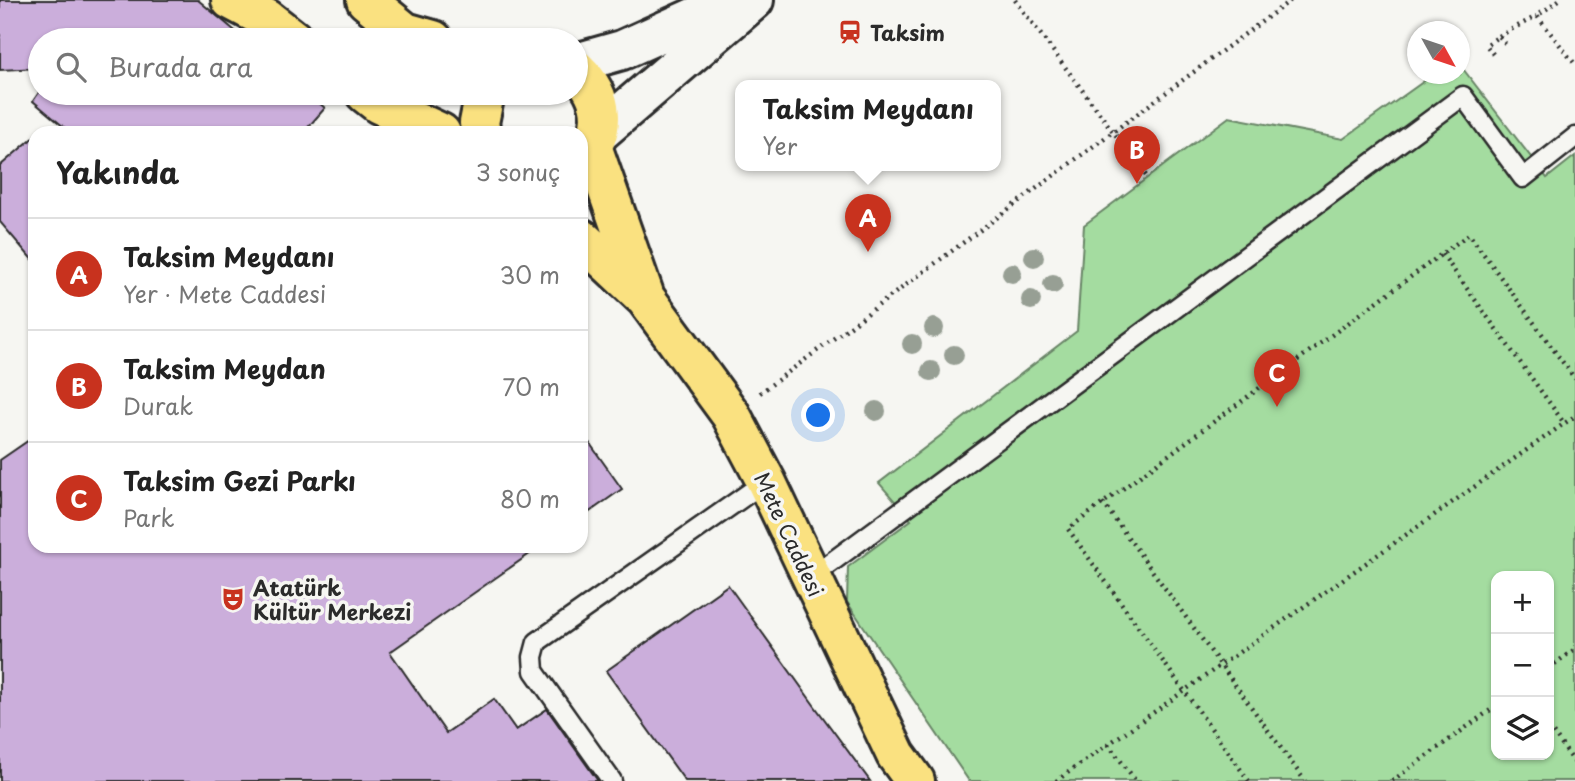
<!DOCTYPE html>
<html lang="tr">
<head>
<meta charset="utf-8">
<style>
  :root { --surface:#fff; --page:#f6f6f6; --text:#222; --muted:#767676; --line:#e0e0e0; --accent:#c8321e }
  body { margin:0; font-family:"Playpen Sans",sans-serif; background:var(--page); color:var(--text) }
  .controls { position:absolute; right:21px; bottom:21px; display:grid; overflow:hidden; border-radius:14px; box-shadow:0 2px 5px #0004 }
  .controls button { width:63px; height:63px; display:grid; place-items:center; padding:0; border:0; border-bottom:2px solid var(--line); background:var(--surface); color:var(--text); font:35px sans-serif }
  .compass { position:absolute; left:1407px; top:21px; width:63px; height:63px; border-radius:50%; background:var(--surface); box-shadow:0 2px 5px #0004; rotate:130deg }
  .you { position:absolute; left:819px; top:416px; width:24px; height:24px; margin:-18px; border:5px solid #fff; border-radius:50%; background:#1a73e8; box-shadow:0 0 0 10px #1a73e833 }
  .badge { display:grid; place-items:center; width:46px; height:46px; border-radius:50%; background:var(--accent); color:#fff; font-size:23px; font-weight:700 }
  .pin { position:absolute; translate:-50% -58px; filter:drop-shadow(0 2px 4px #0008) }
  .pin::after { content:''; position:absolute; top:37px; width:24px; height:21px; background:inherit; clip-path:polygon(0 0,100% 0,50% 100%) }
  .popup { position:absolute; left:735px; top:80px; width:266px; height:91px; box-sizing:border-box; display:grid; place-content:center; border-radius:14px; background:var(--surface); filter:drop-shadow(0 2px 5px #0005); font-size:23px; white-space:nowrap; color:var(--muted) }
  .popup b { font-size:26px; color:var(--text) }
  .popup::after { content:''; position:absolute; left:50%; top:100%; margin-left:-14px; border:14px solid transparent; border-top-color:var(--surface) }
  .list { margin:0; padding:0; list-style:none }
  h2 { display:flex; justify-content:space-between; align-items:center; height:91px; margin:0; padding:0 28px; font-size:30px }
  h2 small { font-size:23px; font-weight:400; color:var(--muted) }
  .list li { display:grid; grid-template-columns:46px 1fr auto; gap:21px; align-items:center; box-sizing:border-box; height:112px; padding:0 28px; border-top:2px solid var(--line) }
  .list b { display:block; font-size:26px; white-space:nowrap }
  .list p { margin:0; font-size:23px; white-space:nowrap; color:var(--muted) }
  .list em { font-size:23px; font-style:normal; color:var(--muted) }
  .icon { flex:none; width:38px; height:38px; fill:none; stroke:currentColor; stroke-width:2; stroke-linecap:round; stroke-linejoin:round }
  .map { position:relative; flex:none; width:1575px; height:781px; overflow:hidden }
  .search { position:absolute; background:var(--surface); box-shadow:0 2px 5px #0004; left:28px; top:28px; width:560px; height:77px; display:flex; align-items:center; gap:18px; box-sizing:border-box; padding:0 24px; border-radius:38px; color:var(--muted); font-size:26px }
  .panel { position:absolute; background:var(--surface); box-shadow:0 2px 5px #0004; left:28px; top:126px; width:560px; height:427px; border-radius:21px }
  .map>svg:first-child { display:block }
  .green { fill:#a4dca0; stroke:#688466; stroke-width:2; fill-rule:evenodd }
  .building { fill:#cbaedb; stroke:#2b2b2b; stroke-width:2 }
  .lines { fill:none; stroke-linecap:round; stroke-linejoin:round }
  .service-casing { stroke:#2b2b2b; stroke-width:23 }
  .secondary-casing { stroke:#2b2b2b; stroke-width:44 }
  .primary-casing { stroke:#2b2b2b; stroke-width:44 }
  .path { stroke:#2b2b2b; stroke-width:4.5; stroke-dasharray:2 5; stroke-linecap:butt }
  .service { stroke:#f6f6f2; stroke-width:18 }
  .secondary { stroke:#f6f6f2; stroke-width:38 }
  .primary { stroke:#fae180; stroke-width:38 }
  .tree { fill:#979f94 }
  .labels { text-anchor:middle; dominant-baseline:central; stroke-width:7; stroke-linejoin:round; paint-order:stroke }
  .poi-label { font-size:21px; font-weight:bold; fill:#2b2b2b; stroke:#f6f6f2; text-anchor:start }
  .street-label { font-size:21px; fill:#2b2b2b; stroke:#f6f6f2 }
</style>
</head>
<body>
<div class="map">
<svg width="1575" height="781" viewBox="0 0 1575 781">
  <rect width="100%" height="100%" fill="#f6f6f2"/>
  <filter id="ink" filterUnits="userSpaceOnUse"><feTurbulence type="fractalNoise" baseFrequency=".0143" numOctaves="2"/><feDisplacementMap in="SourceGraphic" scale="14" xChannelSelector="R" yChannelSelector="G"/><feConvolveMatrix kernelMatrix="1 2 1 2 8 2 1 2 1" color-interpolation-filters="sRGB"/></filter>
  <g filter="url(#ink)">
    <path class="green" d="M1460 65 1547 178 1575 156V781H969L847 602 848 567 911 520 879 483 1077 331 1084 225 1229 117 1343 139 1434 74H1460ZM1496 576H1549V755H1496Z"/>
    <path class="building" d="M0 0H198L246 40H40V68L0 70Z
      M40 91 308 93 325 108 303 133H71L33 101Z
      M35 136V263L0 222V166Z
      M581 431 622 489 581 518Z
      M35 436V546H541L390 652 446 733 494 699 516 730 547 709 598 781H0V460Z
      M728 585 814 705 870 781H685L606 671Z"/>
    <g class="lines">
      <g class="service-casing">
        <path id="service" d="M810 578 1463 96 1523 178 1575 137
          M612 781 534 671 533 657 537 642 766 481"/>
      </g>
      <g class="secondary-casing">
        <path id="secondary" d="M576 63 622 50 733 0
          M600 132 754 0"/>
      </g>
      <g class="primary-casing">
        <path id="primary" d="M231 0 267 19 294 40
          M366 0 405 32 433 40
          M576 69C606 97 608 131 581 163
          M365 93 379 104 441 133
          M481 133 479 123 485 93
          M593 149 644 294
          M581 238 646 299 731 415 766 481 896 755 915 781"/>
      </g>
      <path class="path" d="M1015 0 1147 177
        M1559 0 1537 16 1575 64
        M1499 36 1537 16
        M1493 54 1486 45 1499 36 1506 44
        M1442 254 1564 423
        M760 393 1291 0
        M1103 503 1305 781
        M1549 668 1575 649
        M1549 727 1575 763
        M1108 744 1136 781
        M1056 781 1575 416
        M1249 781 1068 529 1469 234 1575 379
        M1392 781 1496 706"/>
      <use href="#service" class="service"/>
      <use href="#secondary" class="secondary"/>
      <use href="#primary" class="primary"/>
    </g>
    <g class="tree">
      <circle cx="1034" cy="257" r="10"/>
      <circle cx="1012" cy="273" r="10"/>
      <circle cx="1053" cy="284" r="10"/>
      <circle cx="1031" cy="300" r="10"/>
      <circle cx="934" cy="328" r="10"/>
      <circle cx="912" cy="344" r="10"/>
      <circle cx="954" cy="355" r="10"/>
      <circle cx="931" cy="371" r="10"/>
      <circle cx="876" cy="411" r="10"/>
    </g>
  </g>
  <defs>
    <g id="station-bare" transform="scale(1.89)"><path d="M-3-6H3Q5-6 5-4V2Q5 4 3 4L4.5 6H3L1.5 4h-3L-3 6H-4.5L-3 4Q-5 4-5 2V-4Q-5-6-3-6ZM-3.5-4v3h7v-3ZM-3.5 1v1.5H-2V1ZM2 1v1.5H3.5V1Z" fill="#c8321e" stroke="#f6f6f2" stroke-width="2.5" paint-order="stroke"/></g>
    <g id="theatre-bare" transform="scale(1.89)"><path d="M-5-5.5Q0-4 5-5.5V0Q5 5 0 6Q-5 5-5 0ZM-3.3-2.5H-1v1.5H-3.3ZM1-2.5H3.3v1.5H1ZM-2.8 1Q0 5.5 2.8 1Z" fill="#c8321e" stroke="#f6f6f2" stroke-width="2.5" paint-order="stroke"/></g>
  </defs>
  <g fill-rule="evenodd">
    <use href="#station-bare" x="850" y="32"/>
    <use href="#theatre-bare" x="233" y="599"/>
  </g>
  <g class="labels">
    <g class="poi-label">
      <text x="870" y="32">Taksim</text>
      <text x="253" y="587">Atatürk<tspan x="253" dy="24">Kültür Merkezi</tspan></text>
    </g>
    <g class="street-label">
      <text transform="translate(790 534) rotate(65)">Mete Caddesi</text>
    </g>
  </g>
</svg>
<div class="controls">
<button>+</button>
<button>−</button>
<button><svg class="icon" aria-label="layers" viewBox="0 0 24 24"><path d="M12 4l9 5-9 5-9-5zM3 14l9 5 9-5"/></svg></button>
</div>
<svg class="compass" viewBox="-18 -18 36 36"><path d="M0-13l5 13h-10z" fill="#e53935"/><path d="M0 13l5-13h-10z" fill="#767676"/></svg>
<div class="you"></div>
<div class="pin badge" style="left:868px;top:252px">A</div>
<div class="popup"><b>Taksim Meydanı</b>Yer</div>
<div class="pin badge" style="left:1137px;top:184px">B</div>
<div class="pin badge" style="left:1277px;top:407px">C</div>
<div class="search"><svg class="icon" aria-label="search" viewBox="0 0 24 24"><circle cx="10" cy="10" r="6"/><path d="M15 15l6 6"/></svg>Burada ara</div>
<section class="panel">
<h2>Yakında<small>3 sonuç</small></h2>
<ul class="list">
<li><span class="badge">A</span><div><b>Taksim Meydanı</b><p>Yer · Mete Caddesi</p></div><em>30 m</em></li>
<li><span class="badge">B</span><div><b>Taksim Meydan</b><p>Durak</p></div><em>70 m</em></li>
<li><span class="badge">C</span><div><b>Taksim Gezi Parkı</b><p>Park</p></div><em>80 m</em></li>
</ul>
</section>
</div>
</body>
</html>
